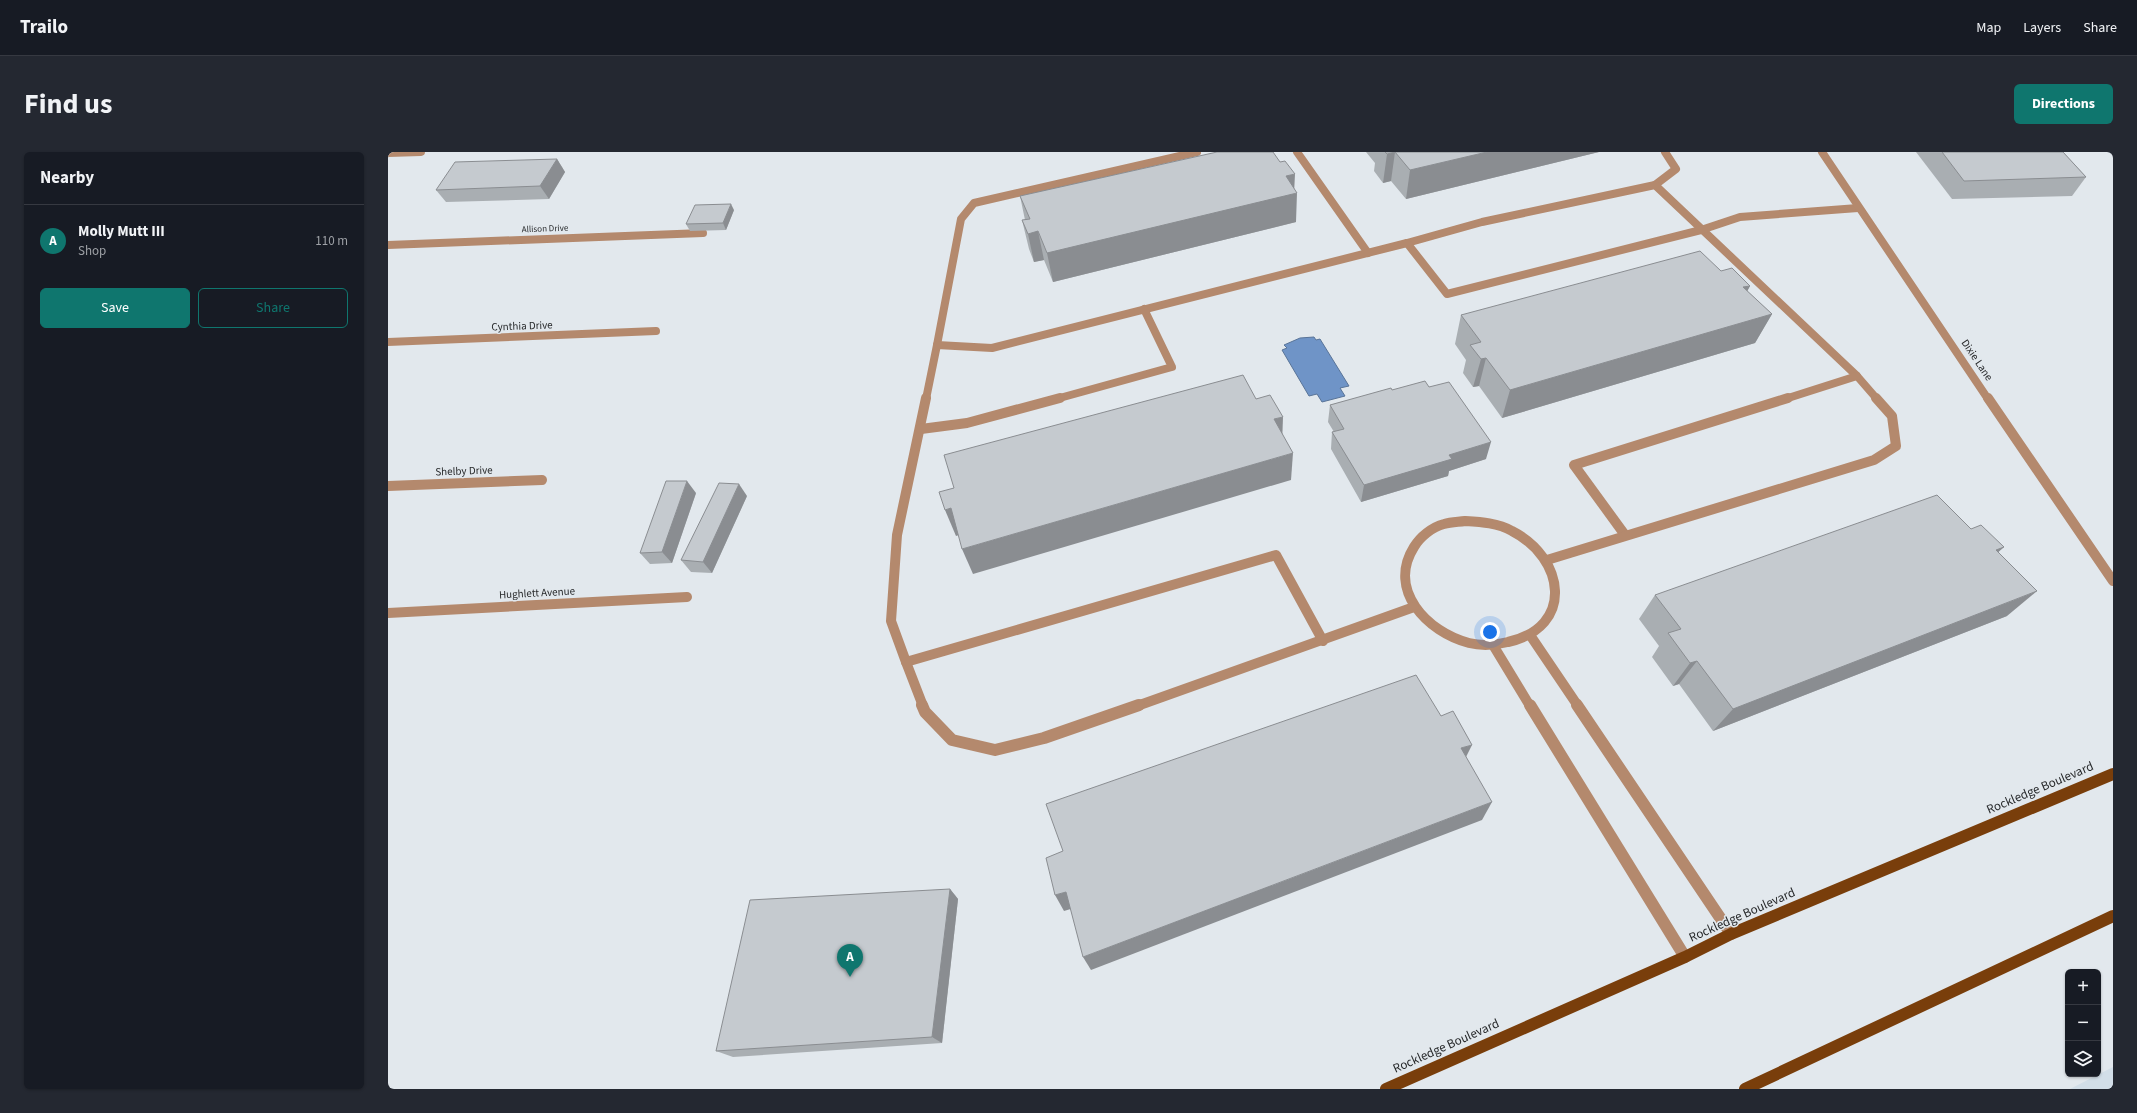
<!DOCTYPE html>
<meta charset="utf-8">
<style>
body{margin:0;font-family:"Source Sans 3",sans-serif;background:#242831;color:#f1f3f6}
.controls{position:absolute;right:12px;bottom:12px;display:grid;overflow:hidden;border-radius:6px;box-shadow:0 1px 3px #0004}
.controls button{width:36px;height:36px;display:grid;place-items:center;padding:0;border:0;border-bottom:1px solid #363941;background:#171b24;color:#f1f3f6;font:20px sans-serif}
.you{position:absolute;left:1102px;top:480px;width:14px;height:14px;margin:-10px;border:3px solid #fff;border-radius:50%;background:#1a73e8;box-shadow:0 0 0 6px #1a73e833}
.badge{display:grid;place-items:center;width:26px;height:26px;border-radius:50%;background:#0f766e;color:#fff;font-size:13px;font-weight:700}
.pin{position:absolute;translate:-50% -33px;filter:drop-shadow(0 1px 2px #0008)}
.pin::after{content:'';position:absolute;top:21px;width:14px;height:12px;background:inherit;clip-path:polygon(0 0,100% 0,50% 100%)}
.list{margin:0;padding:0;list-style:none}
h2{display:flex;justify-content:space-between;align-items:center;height:52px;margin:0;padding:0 16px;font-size:17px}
h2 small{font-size:13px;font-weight:400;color:#9ea1a6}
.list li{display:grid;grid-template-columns:26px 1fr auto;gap:12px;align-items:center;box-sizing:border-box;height:72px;padding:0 16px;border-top:1px solid #363941}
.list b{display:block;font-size:15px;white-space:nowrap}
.list p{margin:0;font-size:13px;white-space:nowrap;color:#9ea1a6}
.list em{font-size:13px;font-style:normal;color:#9ea1a6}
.actions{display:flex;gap:8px;padding:12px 16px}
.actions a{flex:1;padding:9px 0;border:1px solid #0f766e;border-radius:6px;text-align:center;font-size:14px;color:#0f766e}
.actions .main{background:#0f766e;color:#fff}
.icon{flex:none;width:22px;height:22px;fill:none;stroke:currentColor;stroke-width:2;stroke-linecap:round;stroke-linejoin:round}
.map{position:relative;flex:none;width:1725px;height:937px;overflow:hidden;border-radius:6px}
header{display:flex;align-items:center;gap:24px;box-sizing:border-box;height:56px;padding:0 20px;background:#171b24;border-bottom:1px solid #363941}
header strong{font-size:19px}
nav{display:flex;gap:22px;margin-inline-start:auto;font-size:14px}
.intro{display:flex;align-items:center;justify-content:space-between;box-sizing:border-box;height:96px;padding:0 24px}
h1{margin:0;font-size:28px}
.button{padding:10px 18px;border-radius:6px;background:#0f766e;color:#fff;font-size:14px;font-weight:700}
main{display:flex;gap:24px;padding:0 24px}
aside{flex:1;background:#171b24;border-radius:6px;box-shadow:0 1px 3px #0004}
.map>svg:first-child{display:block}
</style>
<header>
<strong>Trailo</strong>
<nav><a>Map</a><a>Layers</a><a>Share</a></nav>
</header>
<div class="intro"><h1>Find us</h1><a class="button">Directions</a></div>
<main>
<aside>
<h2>Nearby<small></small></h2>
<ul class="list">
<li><span class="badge">A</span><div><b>Molly Mutt III</b><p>Shop</p></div><em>110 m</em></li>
</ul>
<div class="actions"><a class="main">Save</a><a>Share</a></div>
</aside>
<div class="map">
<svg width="1725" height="937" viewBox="0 0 1725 937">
<rect width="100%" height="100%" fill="#e2e8ed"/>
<polygon fill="#d2dee8" points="1725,915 1725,937 1682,937"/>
<polygon fill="#6f94c7" stroke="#597498" points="926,185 928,188 932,187 961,234 952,236 957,244 934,250 929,242 921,244 894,198 899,196 896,193 912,186"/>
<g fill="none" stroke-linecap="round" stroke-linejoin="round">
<g stroke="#b4896d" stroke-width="8">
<polyline points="909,0 980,101"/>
<polyline points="1267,33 1288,17 1277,0"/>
<polyline points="1019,91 1094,70 1267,33 1469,224 1489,247"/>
<polyline points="549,193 573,67 586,51 809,0"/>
<polyline points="538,247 549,193 604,196 1019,91 1059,142 1313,78 1352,65 1470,56"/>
<polyline points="668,247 784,215 756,157"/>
<polyline points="1397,247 1469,224"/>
</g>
<g stroke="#b4896d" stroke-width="10">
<polyline points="538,246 509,383 503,469 518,510 888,403 935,489"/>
<polyline points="533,277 579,271 672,246"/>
<path d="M1077,369C1093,370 1110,371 1124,379C1177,406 1187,475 1120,490C1108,493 1093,494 1081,491C1039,480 999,438 1026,395C1032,385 1044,375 1056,372C1063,370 1070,370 1077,369Z"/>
<polyline points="1237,383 1186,313 1400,246"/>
<polyline points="1159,408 1486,308 1508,294 1504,264 1488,246"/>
<polyline points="1142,483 1190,554"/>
<polyline points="1105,493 1142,554"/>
<polyline points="518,510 535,554"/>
<polyline points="749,554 1026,455"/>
</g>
<g stroke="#b4896d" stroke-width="12">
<polyline points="534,553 537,560 564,588 607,598 656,586 751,553"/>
<polyline points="1142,553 1297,805"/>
<polyline points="1189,553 1343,782"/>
</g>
<g stroke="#b4896d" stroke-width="8">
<polyline points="1434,0 1600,247"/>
<polyline points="0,93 315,81"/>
<polyline points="0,190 268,179"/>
</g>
<g stroke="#b4896d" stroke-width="10">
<polyline points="1600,246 1725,429"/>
<polyline points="0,334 154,328"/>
<polyline points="0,461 299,445"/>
</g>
<polyline stroke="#b4896d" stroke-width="8" points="0,1 33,0"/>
<g stroke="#793e0b" stroke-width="12">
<polyline points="998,937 1297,805 1343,782 1725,622"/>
<polyline points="1357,937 1725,764"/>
</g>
</g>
<g fill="#a9aeb2">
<polygon points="978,0 1211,0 1018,47 1003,29 995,31 986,19 987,11"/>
<polygon points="1528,0 1675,0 1698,25 1684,44 1564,47"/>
<polygon points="169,7 177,20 161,47 58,50 48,38"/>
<polygon points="906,37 908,70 665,130 656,108 646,110 641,97 634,68 637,68 632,44"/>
<polygon points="346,58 338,78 302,79 298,72"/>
<polygon points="1333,119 1362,134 1359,139 1384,162 1367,191 1114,266 1091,234 1085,235 1075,221 1078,208 1067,192 1073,163"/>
<polygon points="1041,235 1098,307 1061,319 1060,324 973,350 943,297 944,280 946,280 940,270 942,253 1004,238"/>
<polygon points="308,341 284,411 262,412 252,401"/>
<polygon points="359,344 324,421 303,420 293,408"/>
<polygon points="1583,377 1616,395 1610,400 1619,464 1325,579 1291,532 1285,534 1264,505 1271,494 1251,467 1267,443"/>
<polygon points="562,737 570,747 554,891 345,905 328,899"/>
</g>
<g fill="#8a8d91">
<polygon points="1007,0 1003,29 995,31 999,2"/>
<polygon points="1099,0 1211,0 1018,47 1022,18"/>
<polygon points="169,7 177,20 161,47 152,34"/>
<polygon points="907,22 906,42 909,41 908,70 665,130 659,101 898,24"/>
<polygon points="343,52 346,58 338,78 335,71"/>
<polygon points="650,79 656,108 646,110 640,82"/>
<polygon points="1362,134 1347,162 1355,135"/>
<polygon points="1384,162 1367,191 1114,266 1122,238"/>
<polygon points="1098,206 1091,234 1085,235 1093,207"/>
<polygon points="895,265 894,293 886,267"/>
<polygon points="1103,290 1098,307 1061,319 1060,324 973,350 976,333 1061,303"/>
<polygon points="905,301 903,328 585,422 574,397"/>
<polygon points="299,329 308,341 284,411 274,400"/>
<polygon points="351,332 359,344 324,421 315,410"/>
<polygon points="563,356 574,382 568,384 557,358"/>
<polygon points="1616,395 1588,420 1608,398"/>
<polygon points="1649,439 1619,464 1325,579 1345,557"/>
<polygon points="1309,509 1291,532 1285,534 1302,511"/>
<polygon points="1084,593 1074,613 1073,596"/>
<polygon points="1104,650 1094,668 703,818 695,805"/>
<polygon points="562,737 570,747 554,891 544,885"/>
<polygon points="678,740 686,756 676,759 667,743"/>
</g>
<g fill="#c5cacf" stroke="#8a8d91">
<polygon points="829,0 885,0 892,10 897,9 907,22 898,24 909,41 659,101 650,79 640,82 634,68 642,67 632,44"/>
<polygon points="997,0 1007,0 999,2"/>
<polygon points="1007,0 1099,0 1022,18"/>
<polygon points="1554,0 1675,0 1698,25 1576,29"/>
<polygon points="169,7 152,34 48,38 67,10"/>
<polygon points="343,52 335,71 298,72 307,53"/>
<polygon points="1312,99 1333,119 1344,116 1362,134 1355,135 1384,162 1122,238 1098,206 1093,207 1082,193 1093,190 1073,163"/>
<polygon points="855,223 868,247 882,243 895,265 886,267 905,301 574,397 563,356 557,358 551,340 566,336 556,303"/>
<polygon points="1037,229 1041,235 1061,230 1103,290 1061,303 1064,307 976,333 944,280 956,277 942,253 1003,236 1004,238"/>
<polygon points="278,329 299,329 274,400 252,401"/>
<polygon points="331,331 351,332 315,410 293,408"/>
<polygon points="1549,343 1583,377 1593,373 1616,395 1608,398 1649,439 1345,557 1309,509 1302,511 1280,481 1293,477 1267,443"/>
<polygon points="1028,523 1053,564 1065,559 1084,593 1073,596 1104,650 695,805 678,740 667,743 658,706 675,699 658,652"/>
<polygon points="562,737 544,885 328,899 362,748"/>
</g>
<g text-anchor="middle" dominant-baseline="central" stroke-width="3" stroke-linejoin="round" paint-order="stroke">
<g font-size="9" fill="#27292b" stroke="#e2e8ed">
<text transform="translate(157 77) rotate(-2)">Allison Drive</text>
</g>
<g font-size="11" fill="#27292b" stroke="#e2e8ed">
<text transform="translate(134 174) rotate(-2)">Cynthia Drive</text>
<text transform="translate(1589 208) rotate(56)">Dixie Lane</text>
<text transform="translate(76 319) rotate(-2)">Shelby Drive</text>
<text transform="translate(149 441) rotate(-3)">Hughlett Avenue</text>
</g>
<g font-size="13" fill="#27292b" stroke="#e2e8ed">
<text transform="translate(1652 636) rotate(-23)">Rockledge Boulevard</text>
<text transform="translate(1354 763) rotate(-24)">Rockledge Boulevard</text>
<text transform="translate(1058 894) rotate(-24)">Rockledge Boulevard</text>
</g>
</g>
</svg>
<div class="controls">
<button>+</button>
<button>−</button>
<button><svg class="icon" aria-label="layers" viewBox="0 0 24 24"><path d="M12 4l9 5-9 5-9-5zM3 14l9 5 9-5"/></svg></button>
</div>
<div class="you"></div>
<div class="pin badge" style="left:462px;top:825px">A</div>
</div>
</main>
